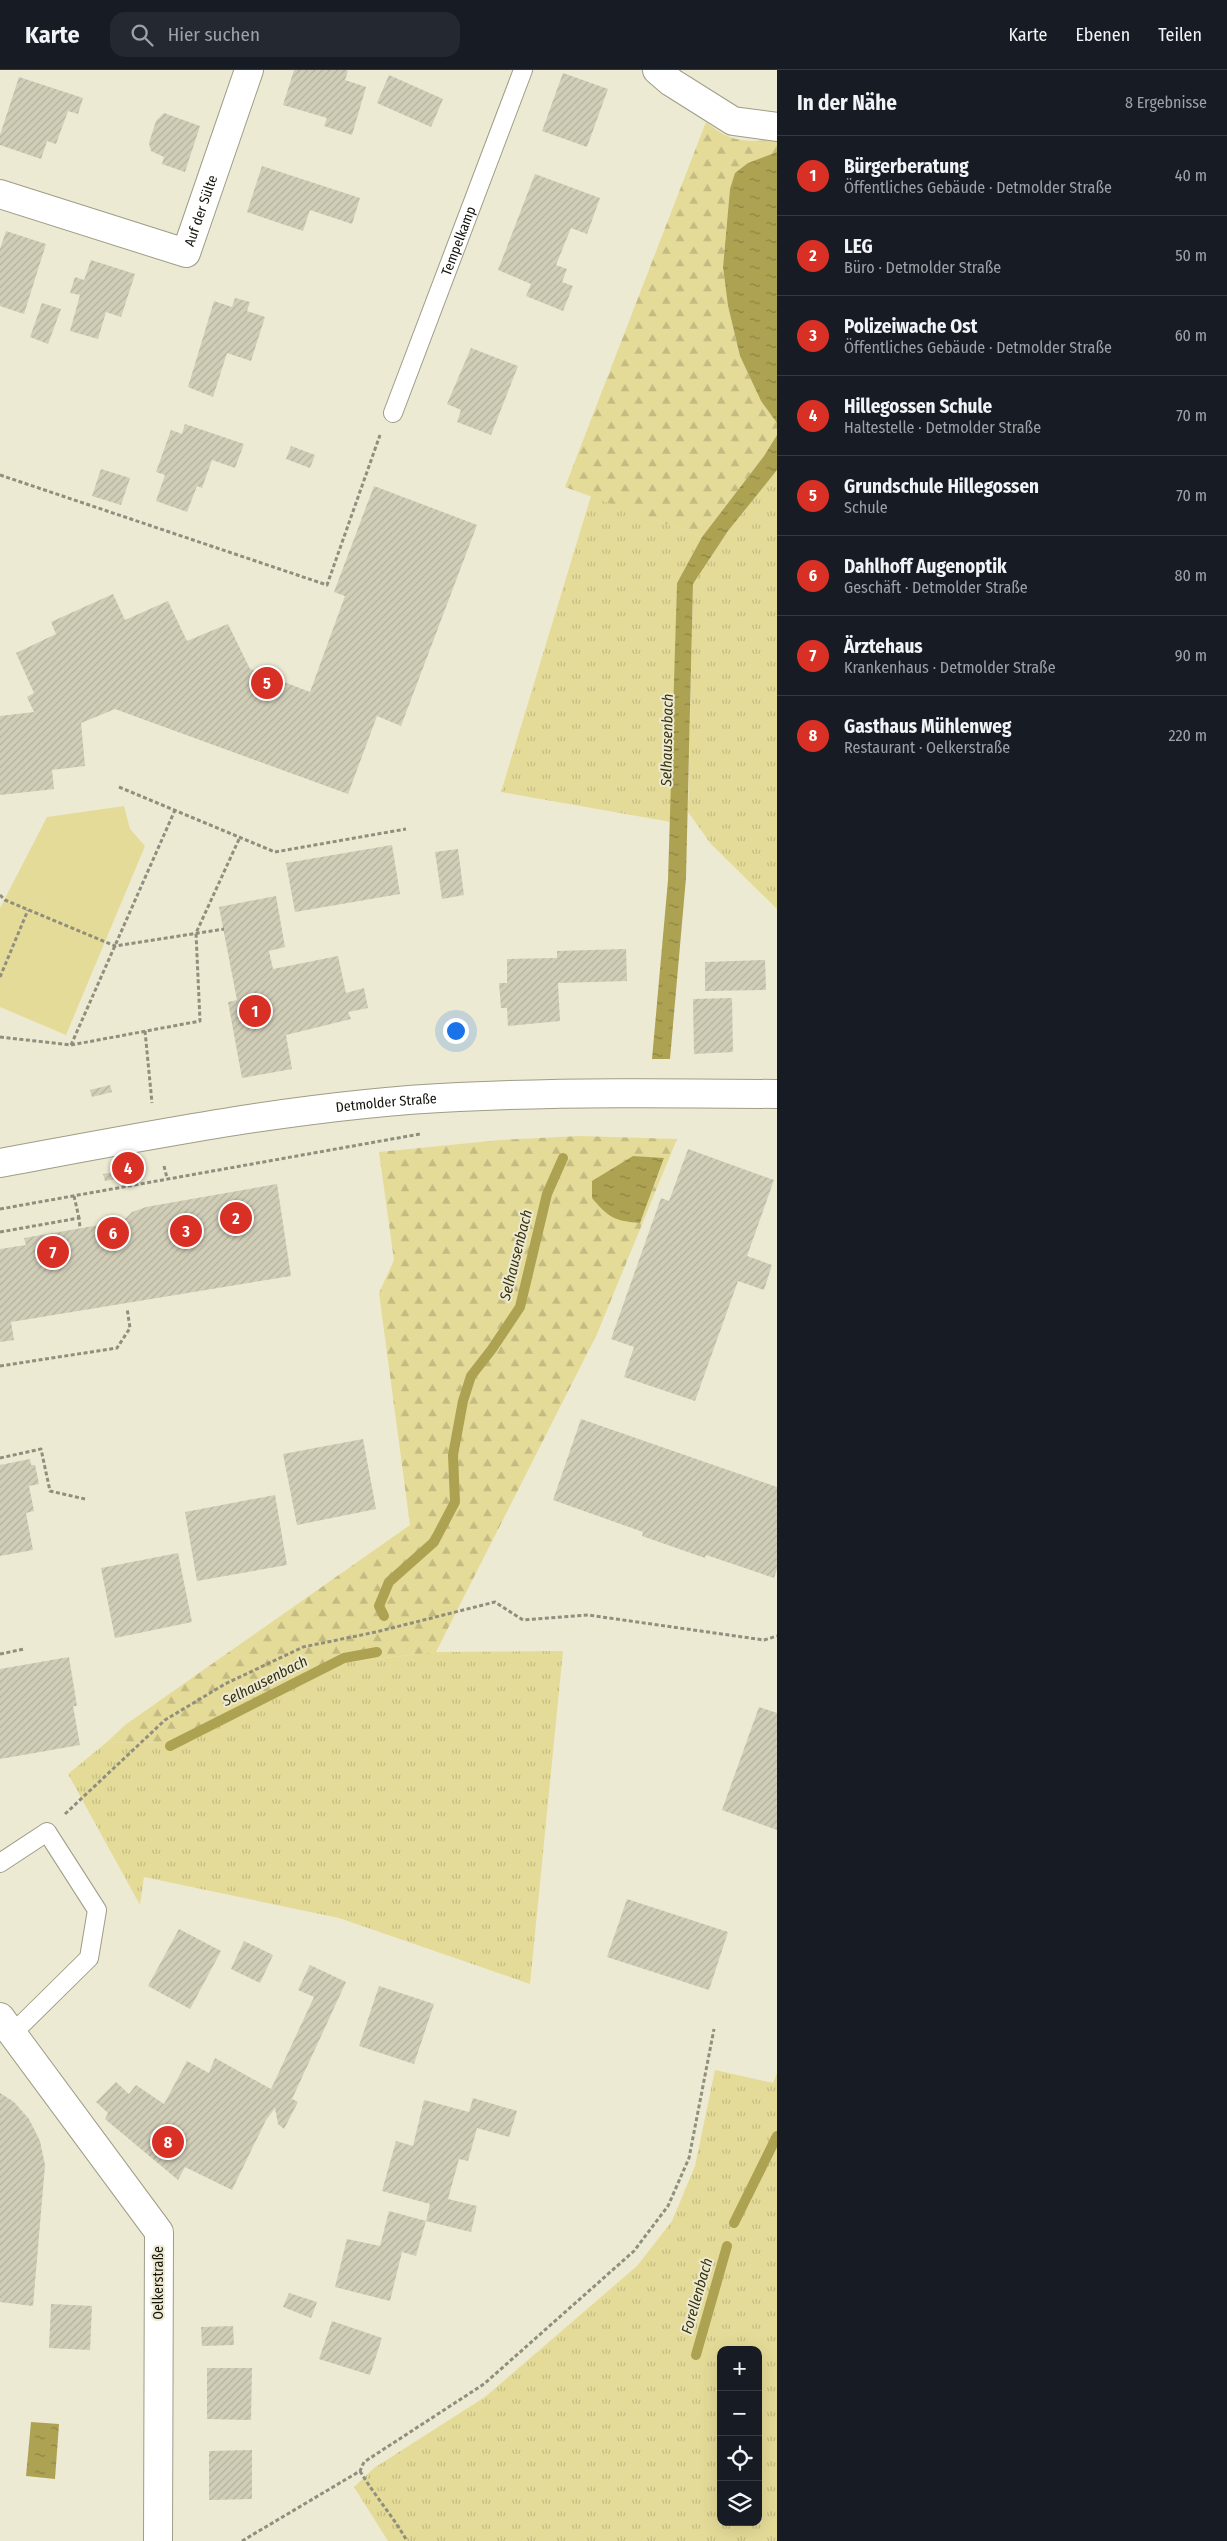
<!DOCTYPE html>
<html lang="de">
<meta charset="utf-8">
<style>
body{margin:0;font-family:"Fira Sans Condensed",sans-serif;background:#242831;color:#f1f3f6}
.controls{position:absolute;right:15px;bottom:15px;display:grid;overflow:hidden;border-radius:10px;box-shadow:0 5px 20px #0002}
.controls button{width:45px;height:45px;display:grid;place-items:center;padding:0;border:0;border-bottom:1px solid #363941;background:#171b24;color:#f1f3f6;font:25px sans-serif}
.you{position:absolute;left:455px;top:960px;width:18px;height:18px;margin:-12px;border:4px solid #fff;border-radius:50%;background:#1a73e8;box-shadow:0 0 0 8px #1a73e833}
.badge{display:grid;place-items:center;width:32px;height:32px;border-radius:50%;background:#d93025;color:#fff;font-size:16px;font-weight:700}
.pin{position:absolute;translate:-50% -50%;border:2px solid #fff;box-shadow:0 1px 5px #0006}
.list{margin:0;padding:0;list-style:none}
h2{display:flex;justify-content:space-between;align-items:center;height:65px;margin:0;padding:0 20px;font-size:21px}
h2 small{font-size:16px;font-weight:400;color:#9ea1a6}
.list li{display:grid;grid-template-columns:32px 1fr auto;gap:15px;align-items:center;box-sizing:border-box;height:80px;padding:0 20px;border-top:1px solid #363941}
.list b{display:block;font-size:19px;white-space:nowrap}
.list p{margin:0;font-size:16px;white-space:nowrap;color:#9ea1a6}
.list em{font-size:16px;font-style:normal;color:#9ea1a6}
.icon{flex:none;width:28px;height:28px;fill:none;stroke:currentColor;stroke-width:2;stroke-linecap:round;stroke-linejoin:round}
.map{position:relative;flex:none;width:777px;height:2471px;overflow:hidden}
header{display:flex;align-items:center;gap:30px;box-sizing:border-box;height:70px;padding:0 25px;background:#171b24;border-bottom:1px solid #363941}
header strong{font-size:24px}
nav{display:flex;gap:28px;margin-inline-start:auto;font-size:18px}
.search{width:350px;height:45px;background:#242831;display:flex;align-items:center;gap:12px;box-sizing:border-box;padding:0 18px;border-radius:15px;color:#9ea1a6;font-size:19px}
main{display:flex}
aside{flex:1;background:#171b24}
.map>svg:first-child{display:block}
</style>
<header>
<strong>Karte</strong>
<div class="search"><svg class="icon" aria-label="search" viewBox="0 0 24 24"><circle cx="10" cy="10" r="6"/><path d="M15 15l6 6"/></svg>Hier suchen</div>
<nav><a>Karte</a><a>Ebenen</a><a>Teilen</a></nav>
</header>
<main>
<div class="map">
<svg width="777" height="2471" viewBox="0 0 777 2471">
<defs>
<pattern id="grass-tufts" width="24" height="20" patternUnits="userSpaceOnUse" patternTransform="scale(1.25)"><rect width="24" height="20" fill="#e5db98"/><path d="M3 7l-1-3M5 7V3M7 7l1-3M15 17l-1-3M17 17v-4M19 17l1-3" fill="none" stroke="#c4bb82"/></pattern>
<pattern id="forest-firs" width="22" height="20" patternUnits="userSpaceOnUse" patternTransform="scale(1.25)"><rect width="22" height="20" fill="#e5db98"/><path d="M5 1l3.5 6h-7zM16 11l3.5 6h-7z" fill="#c4bb82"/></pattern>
<pattern id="water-ripples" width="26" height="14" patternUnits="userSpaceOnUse" patternTransform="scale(1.25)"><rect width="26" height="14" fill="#ada252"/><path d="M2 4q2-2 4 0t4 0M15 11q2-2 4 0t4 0" fill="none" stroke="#8c8342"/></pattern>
<pattern id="building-hatch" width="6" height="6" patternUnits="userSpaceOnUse" patternTransform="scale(1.25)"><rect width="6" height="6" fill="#d1ceb8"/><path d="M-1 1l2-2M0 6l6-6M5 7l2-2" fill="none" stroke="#b3b09d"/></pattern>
</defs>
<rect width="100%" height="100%" fill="#edead3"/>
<g fill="url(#grass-tufts)" fill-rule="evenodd">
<polygon points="776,401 777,401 777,839 711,774 688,742 693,514 728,461"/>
<polygon points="591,426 702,467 677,513 671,752 501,722"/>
<polygon points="563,1581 530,1914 339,1848 144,1807 140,1835 68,1704 107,1672 164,1673 349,1592 436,1582"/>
<path d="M715,2000L773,2013L777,2003V2471H388L354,2417L374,2398L485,2327L637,2196L672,2151L695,2096ZM721,2280H758V2452H721Z"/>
</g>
<g fill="url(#forest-firs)" fill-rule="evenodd">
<path d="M706,52C733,74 744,71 777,70V82L730,119L723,197L728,236L740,286L761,331L777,353V365L764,386L702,467L565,417Z"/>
<path d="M580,1066L677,1069L597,1264L436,1582L349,1592L164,1673L107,1672L125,1655L410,1455L379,1223L394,1190L379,1082L500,1070ZM633,1086L664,1089L640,1153Z"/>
</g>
<polygon fill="#e5db98" points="124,736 130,759 145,776 66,965 0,937 0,838 47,747"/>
<g fill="url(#water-ripples)">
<polygon points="777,82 777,353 761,331 740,286 728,236 723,197 730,119 735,103 748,93"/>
<polygon points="777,365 777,400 728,461 693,514 686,808 670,989 652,989 668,810 677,513 702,467 764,386"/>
<path d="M633,1086L664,1088L640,1153C614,1151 608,1147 592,1128V1111Z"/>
<polygon points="31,2352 59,2354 55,2409 26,2406"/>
</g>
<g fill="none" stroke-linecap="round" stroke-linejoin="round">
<g stroke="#ada252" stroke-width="10">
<polyline points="384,1546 379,1536 389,1512 434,1472 455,1432 453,1385 463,1331 471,1306 492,1279 520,1237 547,1124 563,1088"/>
<polyline points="170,1676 344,1588 377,1582"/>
<polyline points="734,2153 777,2066"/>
<polyline points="696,2285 727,2176"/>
</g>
</g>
<g fill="url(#building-hatch)">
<polygon points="294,0 346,0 348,1 345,10 366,17 352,65 324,56 327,48 283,35"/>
<polygon points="563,3 608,19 587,77 542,61"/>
<polygon points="389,5 443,29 431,57 377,33"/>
<polygon points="19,7 83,28 78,44 68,41 56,74 47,71 41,89 0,75 0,65"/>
<polygon points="164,43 200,56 185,102 162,94 164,87 151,81 149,73 156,51"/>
<polygon points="262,96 360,128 352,154 310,140 303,161 247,142"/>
<polygon points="535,104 600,128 587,164 571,158 556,195 567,199 562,212 573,216 563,241 526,226 531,214 498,200"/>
<polygon points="6,161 46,174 24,244 0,236 0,179"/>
<polygon points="91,190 135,204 121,247 106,242 98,269 70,261 80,225 70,223 75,207 84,210"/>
<polygon points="235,228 250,232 247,241 265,247 251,291 227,283 213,327 188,317 214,231 232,237"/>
<polygon points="42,233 61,239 48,274 30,267"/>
<polygon points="471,278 518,296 491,365 457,352 461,340 447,334"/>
<polygon points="185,354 244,374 235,398 212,390 202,418 197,416 187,442 156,431 165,405 156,402 171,360 182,364"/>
<polygon points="291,376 315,385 310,398 286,389"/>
<polygon points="101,399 130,408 121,435 92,426"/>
<polygon points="374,416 477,455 401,656 377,646 348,724 115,639 81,653 85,696 52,700 54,719 0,725 0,646 34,642 27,627 34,623 16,583 56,564 51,552 113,524 125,550 168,531 187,571 228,554 250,599 310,622 345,526 334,522"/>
<polygon points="392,775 400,824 295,842 286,793"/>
<polygon points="458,779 464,825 442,829 435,782"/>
<polygon points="276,826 285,877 269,881 273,899 338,886 346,923 364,918 368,938 348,942 351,949 286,965 292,999 242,1008 228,932 237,930 219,837"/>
<polygon points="626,879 627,911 558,913 560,951 508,956 507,938 501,938 499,913 507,913 507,889 557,888 557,881"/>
<polygon points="765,890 766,920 705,921 705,892"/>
<polygon points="732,928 733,982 694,984 693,929"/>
<polygon points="110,1015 112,1022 92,1027 90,1020"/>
<polygon points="688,1079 774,1110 747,1186 772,1195 764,1220 738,1211 695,1331 624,1307 634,1277 611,1269 661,1128 669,1131"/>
<polygon points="124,1100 125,1107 105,1111 103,1104"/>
<polygon points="277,1114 291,1206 11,1252 14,1270 0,1272 0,1179 26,1175 24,1168 123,1151 132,1142 146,1137"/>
<polygon points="581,1349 777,1417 777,1499 774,1508 706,1485 705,1488 642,1466 643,1462 553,1430"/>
<polygon points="363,1369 376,1439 297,1455 283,1384"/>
<polygon points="30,1389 31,1395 35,1395 39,1414 29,1416 34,1441 26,1443 33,1480 0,1486 0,1395"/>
<polygon points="275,1425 287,1495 197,1511 185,1442"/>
<polygon points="178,1483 192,1552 115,1568 101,1498"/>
<polygon points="69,1587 77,1636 73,1636 80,1675 0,1689 0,1599"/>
<polygon points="759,1637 777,1643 777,1760 722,1740"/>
<polygon points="627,1829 728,1862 709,1920 607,1887"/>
<polygon points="179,1859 221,1881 190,1939 148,1916"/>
<polygon points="244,1871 273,1885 260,1913 231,1899"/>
<polygon points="310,1895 346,1912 292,2029 298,2032 284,2059 278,2054 275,2038 266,2050 232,2120 185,2097 178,2110 105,2049 108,2043 96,2032 116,2012 129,2024 136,2015 164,2034 187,1991 209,2003 215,1988 271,2019 314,1927 298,1920"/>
<polygon points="379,1916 434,1934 414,1994 359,1976"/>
<polygon points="0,2023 14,2032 29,2049 40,2071 45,2095 33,2236 0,2232"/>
<polygon points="473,2028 517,2041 509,2067 477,2058 468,2091 459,2089 448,2129 477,2136 471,2162 426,2151 430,2134 382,2121 396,2071 413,2076 424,2030 469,2042"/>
<polygon points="389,2141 426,2151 416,2186 402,2182 390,2231 335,2217 347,2169 380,2176"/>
<polygon points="289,2223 317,2232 311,2248 283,2237"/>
<polygon points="51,2234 92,2236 90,2280 49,2278"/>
<polygon points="332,2251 382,2268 370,2305 319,2289"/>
<polygon points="233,2256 234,2275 202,2276 201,2257"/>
<polygon points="207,2298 252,2298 251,2350 207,2349"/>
<polygon points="252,2380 252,2429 209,2430 209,2381"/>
</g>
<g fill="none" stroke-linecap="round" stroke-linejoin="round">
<g stroke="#9f9c87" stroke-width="20">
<g id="service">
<path id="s1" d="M393,343L523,0"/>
<polyline points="0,1793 47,1762 97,1840 89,1888 12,1964"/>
</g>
</g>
<g stroke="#9f9c87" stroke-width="30">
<g id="minor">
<polyline points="657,0 671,12 733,51 777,57"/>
<path id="s2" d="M0,124L186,183L249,0"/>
<polyline points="0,1947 159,2162 158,2471"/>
</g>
</g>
<g stroke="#9f9c87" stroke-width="30">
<g id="tertiary">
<path id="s3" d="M0,1093C152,1065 304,1034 459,1027C564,1022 671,1023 777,1024"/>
</g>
</g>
<g stroke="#908e7d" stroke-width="3" stroke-dasharray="4 2.5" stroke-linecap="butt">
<polyline points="0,405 327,515 380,365"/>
<polyline points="119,717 275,782 406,759"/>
<polyline points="0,825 5,830 115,876 224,859"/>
<polyline points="0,907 28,840"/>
<polyline points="145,961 152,1033"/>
<polyline points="0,967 71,975 200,951 196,863 240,767"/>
<polyline points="71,975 175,740"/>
<polyline points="164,1096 167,1108"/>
<polyline points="74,1126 79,1148"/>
<polyline points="0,1139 420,1064"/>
<polyline points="0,1162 79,1148 80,1158"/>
<polyline points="0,1296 117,1278 130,1258 127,1238"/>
<polyline points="0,1388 41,1379 50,1421 85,1429"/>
<polyline points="0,1584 24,1579"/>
<polyline points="65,1744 165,1650 225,1614 303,1577 376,1562 495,1532 523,1550 588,1545 764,1570 777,1566"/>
<path d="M360,2401C374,2425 393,2446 407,2471"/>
<polyline points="242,2471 360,2401 364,2392 484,2314 634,2181 668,2136 689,2088 714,1959"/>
</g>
<use href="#service" stroke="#fff" stroke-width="18"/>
<use href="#minor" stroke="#fff" stroke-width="28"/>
<use href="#tertiary" stroke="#fff" stroke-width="28"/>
</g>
<g text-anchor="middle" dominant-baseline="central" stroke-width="4" stroke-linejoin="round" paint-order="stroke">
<g font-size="14" fill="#13120a" stroke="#edead3">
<text stroke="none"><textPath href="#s2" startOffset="240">Auf der Sülte</textPath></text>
<text stroke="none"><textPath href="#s1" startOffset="184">Tempelkamp</textPath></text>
<text stroke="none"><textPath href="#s3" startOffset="391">Detmolder Straße</textPath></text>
<text transform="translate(158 2213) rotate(-90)">Oelkerstraße</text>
</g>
<g font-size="15" font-style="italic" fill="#37320f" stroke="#edead3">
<text transform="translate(667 670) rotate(-89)">Selhausenbach</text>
<text transform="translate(516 1185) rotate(-76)">Selhausenbach</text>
<text transform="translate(265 1611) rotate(-27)">Selhausenbach</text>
<text transform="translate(697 2226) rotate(-74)">Forellenbach</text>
</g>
</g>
</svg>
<div class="controls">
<button>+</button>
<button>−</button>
<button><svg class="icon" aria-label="locate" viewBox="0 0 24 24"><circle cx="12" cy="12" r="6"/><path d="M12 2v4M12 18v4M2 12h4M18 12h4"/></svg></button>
<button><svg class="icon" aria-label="layers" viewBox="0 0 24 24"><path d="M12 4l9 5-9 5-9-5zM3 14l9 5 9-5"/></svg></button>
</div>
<div class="you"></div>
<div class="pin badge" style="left:255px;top:941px">1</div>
<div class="pin badge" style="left:236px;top:1148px">2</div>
<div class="pin badge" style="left:186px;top:1161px">3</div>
<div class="pin badge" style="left:128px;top:1098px">4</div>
<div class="pin badge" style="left:267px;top:613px">5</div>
<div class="pin badge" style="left:113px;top:1163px">6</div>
<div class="pin badge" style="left:53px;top:1182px">7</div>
<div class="pin badge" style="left:168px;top:2072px">8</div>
</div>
<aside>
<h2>In der Nähe<small>8 Ergebnisse</small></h2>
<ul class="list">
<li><span class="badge">1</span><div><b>Bürgerberatung</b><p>Öffentliches Gebäude · Detmolder Straße</p></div><em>40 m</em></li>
<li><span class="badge">2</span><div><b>LEG</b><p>Büro · Detmolder Straße</p></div><em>50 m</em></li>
<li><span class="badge">3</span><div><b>Polizeiwache Ost</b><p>Öffentliches Gebäude · Detmolder Straße</p></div><em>60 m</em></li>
<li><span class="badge">4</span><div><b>Hillegossen Schule</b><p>Haltestelle · Detmolder Straße</p></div><em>70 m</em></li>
<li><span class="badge">5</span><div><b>Grundschule Hillegossen</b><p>Schule</p></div><em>70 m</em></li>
<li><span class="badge">6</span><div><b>Dahlhoff Augenoptik</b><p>Geschäft · Detmolder Straße</p></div><em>80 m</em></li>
<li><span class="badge">7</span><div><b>Ärztehaus</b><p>Krankenhaus · Detmolder Straße</p></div><em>90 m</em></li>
<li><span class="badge">8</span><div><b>Gasthaus Mühlenweg</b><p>Restaurant · Oelkerstraße</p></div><em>220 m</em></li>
</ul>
</aside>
</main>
